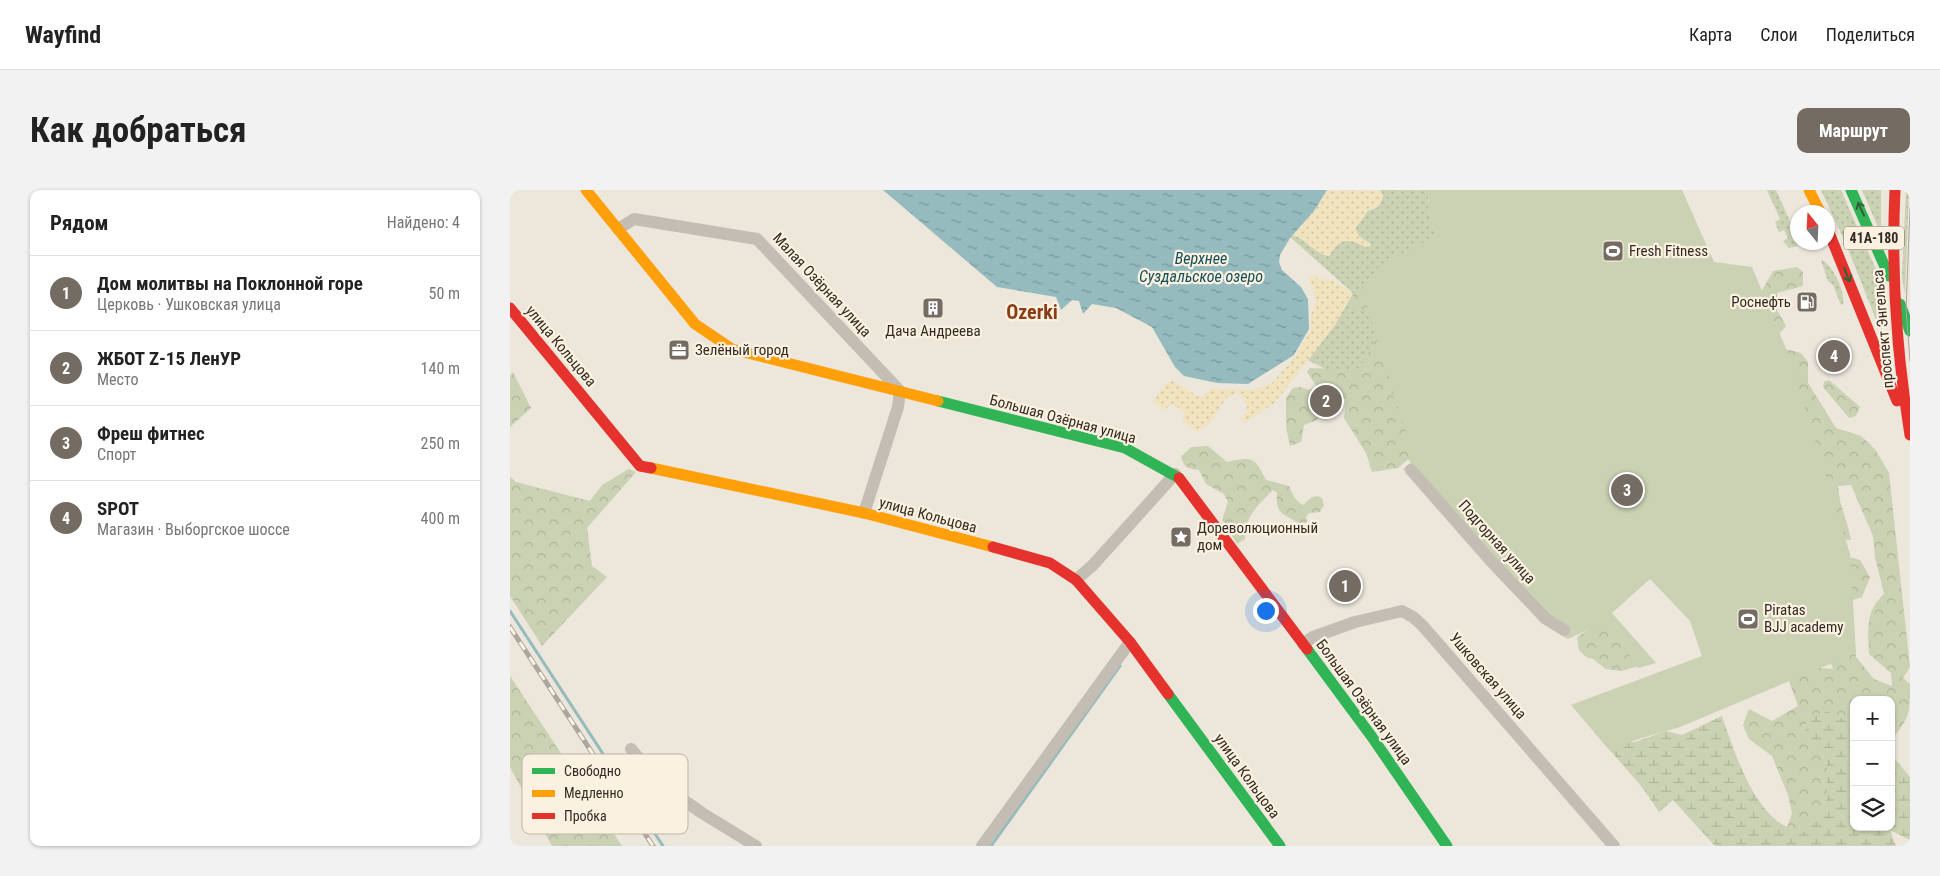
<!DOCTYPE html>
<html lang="ru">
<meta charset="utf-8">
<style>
body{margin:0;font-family:"Roboto Condensed",sans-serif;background:#f2f2f2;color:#222}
.controls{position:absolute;right:15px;bottom:15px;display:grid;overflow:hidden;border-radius:10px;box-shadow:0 1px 4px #0004}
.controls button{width:45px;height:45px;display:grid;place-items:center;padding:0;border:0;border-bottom:1px solid #e0e0e0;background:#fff;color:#222;font:25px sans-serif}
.compass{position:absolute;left:1280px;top:15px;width:45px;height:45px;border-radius:50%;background:#fff;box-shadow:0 1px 4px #0004;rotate:342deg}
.you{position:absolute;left:755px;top:420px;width:18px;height:18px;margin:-12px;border:4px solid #fff;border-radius:50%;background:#1a73e8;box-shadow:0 0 0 8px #1a73e833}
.badge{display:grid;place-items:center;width:32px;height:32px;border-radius:50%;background:#746c63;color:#fff;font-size:16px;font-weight:700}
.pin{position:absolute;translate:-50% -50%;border:2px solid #fff;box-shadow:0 1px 5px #0006}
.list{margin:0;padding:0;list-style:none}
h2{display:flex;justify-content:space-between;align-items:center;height:65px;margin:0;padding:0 20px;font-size:21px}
h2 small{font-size:16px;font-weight:400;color:#767676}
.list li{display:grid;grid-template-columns:32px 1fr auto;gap:15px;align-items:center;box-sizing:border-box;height:75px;padding:0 20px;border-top:1px solid #e0e0e0}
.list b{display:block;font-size:19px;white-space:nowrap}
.list p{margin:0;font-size:16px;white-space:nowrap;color:#767676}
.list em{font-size:16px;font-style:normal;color:#767676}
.icon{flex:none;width:28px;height:28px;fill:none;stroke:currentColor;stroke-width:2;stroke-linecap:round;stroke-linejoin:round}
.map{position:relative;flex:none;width:1400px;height:656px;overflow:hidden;border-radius:10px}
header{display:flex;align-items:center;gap:30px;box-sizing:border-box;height:70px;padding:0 25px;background:#fff;border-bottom:1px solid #e0e0e0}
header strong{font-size:24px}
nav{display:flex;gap:28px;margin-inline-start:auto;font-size:18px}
.intro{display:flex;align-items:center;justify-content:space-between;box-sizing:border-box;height:120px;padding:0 30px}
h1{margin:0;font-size:35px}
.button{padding:12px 22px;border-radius:10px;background:#746c63;color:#fff;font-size:18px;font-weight:700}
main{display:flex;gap:30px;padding:0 30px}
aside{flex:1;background:#fff;border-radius:10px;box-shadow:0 1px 4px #0004}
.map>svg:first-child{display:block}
</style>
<header>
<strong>Wayfind</strong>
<nav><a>Карта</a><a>Слои</a><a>Поделиться</a></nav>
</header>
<div class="intro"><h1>Как добраться</h1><a class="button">Маршрут</a></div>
<main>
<aside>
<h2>Рядом<small>Найдено: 4</small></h2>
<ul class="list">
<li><span class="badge">1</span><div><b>Дом молитвы на Поклонной горе</b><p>Церковь · Ушковская улица</p></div><em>50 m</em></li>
<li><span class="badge">2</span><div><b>ЖБОТ Z-15 ЛенУР</b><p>Место</p></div><em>140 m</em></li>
<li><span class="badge">3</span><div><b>Фреш фитнес</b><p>Спорт</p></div><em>250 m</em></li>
<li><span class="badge">4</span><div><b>SPOT</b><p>Магазин · Выборгское шоссе</p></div><em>400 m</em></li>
</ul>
</aside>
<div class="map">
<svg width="1400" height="656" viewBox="0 0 1400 656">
<defs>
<pattern id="green-dots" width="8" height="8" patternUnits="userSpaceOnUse" patternTransform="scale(1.25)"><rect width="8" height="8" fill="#cad2b3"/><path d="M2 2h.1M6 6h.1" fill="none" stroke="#aeb49a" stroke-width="1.8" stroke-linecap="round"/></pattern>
<pattern id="forest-crowns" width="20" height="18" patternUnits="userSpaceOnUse" patternTransform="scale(1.25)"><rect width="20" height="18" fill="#cad2b3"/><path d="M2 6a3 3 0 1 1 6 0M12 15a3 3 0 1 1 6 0" fill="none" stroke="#aeb49a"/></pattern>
<pattern id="wetland-marsh" width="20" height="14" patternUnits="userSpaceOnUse" patternTransform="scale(1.25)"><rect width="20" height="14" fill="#cad2b3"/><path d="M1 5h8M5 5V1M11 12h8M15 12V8" fill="none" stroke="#aeb49a"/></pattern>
<pattern id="sand-dots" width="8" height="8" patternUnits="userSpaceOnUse" patternTransform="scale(1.25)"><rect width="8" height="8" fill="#f0e3be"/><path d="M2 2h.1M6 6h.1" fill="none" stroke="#cec3a3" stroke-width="1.8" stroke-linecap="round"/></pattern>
<pattern id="water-ripples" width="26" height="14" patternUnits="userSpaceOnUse" patternTransform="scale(1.25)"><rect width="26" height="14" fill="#95bbbe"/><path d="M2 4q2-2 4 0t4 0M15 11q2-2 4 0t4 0" fill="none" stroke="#7a989a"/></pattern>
</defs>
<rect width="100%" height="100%" fill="#ece6db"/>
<g fill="url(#green-dots)">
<path d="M870,0H919L918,18L931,62L921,295L888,258L855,200L798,170L825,135L843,103L780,47L782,45C797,49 804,63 819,66C831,45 840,50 861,54L849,46L845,39L858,21L868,17L873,5Z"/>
<polygon points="1257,0 1266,0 1287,47 1288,52 1290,53 1292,55 1279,58 1273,51 1278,48 1274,40 1269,42 1265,32 1270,29"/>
<polygon points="1311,0 1331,0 1367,82 1369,90 1372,140 1371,142 1336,54"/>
<polygon points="1352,0 1371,0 1371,44"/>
<polygon points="1396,0 1399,0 1395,104 1392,88"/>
<path d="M1311,70C1322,73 1336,103 1333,114L1331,115L1323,95L1318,91Z"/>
</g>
<g fill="url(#forest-crowns)">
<path d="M1287,77L1293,82V96L1267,103V120L1276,136L1264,149L1272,158L1291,163L1298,172V193L1326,238L1351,246L1365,259L1379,283L1400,477L1393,488L1400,494C1400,523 1400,528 1381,550V510H1344V637L1289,656L1277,637L1282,624L1278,605L1262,566L1239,549L1233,535L1239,519L1262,531L1288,516L1276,483L1288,476L1323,479L1303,421L1329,364L1350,370L1360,387L1352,407L1333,413L1343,429L1346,467L1364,489L1382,496L1381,483L1359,464C1358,440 1355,421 1374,404L1365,367L1363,346L1341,295L1328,296C1329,316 1338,331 1341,350L1328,349L1249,106L1263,81Z"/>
<polygon points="867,85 890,159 876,184 893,237 905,243 904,264 888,278 862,282 856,263 834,228 836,209 823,203 815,207 817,221 805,231 794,235 791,252 780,256 776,237 776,208 783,198 790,197 799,200 807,197 797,182 800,178 841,180 849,178 864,154 866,127 860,119 845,122 839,117 843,105"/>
<polygon points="3,182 21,218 0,237 0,186"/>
<polygon points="1319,190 1350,217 1346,226 1339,228 1313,197 1314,192"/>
<path d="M698,256L717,272C742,266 745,267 756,290L779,296C782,303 785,311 793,315L802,307L808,306L812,308L814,315L810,322L799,323L796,327L797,332L791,335C775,323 765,327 767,303L763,300C747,316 735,326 735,349L727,354L712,330L718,312L714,304L696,294L689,280C679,279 674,278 671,267L681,257Z"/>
<polygon points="119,279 126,282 77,338 82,376 97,387 32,456 0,406 0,287 6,292 80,311 92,295"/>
<polygon points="1095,428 1133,475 1111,481 1096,479 1083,469 1076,467 1069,460 1067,447"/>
<polygon points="0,486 112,656 42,656 0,577"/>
</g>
<path fill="url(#wetland-marsh)" d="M1318,522L1344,535V637H1381V564L1400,587V650L1380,640L1386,656H1205L1163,610L1149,622L1132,597L1084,542L1099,549L1125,552L1156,541L1172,545L1212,526C1224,561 1242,618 1275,636C1281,639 1288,640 1294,642L1311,629L1317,609V573L1300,551L1295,537L1299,525Z"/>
<g fill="url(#sand-dots)">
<path d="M817,0H870L873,5C871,20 865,14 857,22C853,26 849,33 845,39L849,46L861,55L858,58C839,49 831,45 819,66C803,63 797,49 782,45L804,21Z"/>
<path d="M803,85L809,89L822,90C829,96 836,97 843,103L825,135L775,200L763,214L736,232L730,229L738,221L733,206L727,203L716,208L700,233L688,242L673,232L675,222L662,214L654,220L643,212L652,198L662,190L691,208L701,199L743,200L762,193L785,167L801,140V125L806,112L802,95L798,89Z"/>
</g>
<polygon fill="#cad2b3" points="919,0 1172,0 1204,72 1242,77 1279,166 1340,364 1346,463 1170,537 1125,550 1101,562 1061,515 1192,466 1180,431 1140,389 1102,423 1146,473 1128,478 1096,431 1058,449 1035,435 893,279 904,270 852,99 870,75 926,46 918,18"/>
<polygon fill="url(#water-ripples)" points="373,0 817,0 804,21 780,48 770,65 769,72 772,80 791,97 798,109 799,139 784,165 738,194 707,193 674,186 665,177 642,137 606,118 582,114 573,124 569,111 562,110 551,120 546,107 487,97"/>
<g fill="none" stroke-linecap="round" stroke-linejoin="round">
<g stroke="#95bbbe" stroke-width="3">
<polyline points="0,421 153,656"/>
<polyline points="481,656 610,476"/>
</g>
<g stroke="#c4bdb4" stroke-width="12">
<polyline points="108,39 124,29 247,49 390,201 388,217 354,323"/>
<polyline points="901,280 980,370 1036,429 1054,440"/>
<polyline points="566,390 583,375 665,284"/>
<polyline points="793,454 803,447 845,432 892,421 903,427 912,435 1104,656"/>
<polyline points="121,559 152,595 192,623 246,656"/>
<polyline points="472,656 620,452"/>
</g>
<g stroke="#30b455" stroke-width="11">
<polyline points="1341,0 1379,86"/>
<polyline points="1390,114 1400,141"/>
<polyline points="428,211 615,258 669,288"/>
<polyline points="797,459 862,547 937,656"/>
<polyline points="658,504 770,656"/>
</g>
<g stroke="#ff9f0a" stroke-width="11">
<polyline points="76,0 185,134 222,159 428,211"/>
<polyline points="1299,0 1310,22"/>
<polyline points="141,278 354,323 483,357"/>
</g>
<g stroke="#e5322d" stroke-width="11">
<path d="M1385,0C1381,85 1386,161 1400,245"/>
<polyline points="1318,40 1387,211"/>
<polyline points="0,118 130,276 141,278"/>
<polyline points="669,288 797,459"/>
<polyline points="483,357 540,373 566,390 620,452 658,504"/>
</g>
<polyline stroke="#aca69f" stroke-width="1" points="1400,19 1396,119 1400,171"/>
<g stroke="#aca69f" stroke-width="5">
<polyline id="rail" points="0,437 143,656"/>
</g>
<use href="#rail" stroke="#faf1e0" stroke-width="3" stroke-dasharray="9" stroke-linecap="butt"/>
</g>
<defs><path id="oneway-shaft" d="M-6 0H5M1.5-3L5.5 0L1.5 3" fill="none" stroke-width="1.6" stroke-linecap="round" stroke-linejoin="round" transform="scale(1.25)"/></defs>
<g stroke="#326137">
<use href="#oneway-shaft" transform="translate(1351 19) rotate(-115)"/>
<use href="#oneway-shaft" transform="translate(1337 85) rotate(68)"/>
</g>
<defs>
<g id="stadium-square" transform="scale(1.125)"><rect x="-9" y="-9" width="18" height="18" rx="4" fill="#746c63" stroke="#faf1e0"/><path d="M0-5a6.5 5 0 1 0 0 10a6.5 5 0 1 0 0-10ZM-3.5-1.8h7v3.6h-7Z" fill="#fff"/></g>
<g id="fuel-square" transform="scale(1.125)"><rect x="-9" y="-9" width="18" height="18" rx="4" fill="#746c63" stroke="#faf1e0"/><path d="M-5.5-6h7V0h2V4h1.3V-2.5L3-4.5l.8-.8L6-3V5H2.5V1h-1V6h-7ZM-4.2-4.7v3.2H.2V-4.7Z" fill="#fff"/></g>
<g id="building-square" transform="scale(1.125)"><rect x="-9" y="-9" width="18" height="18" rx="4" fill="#746c63" stroke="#faf1e0"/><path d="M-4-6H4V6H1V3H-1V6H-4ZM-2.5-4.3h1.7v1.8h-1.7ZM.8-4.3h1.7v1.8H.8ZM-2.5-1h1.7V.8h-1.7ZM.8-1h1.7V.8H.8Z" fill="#fff"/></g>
<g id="office-square" transform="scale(1.125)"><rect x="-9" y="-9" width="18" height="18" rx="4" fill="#746c63" stroke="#faf1e0"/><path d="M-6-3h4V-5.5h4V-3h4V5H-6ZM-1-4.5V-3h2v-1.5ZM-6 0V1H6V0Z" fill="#fff"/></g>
<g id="sight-square" transform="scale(1.125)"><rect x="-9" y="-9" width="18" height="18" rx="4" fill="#746c63" stroke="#faf1e0"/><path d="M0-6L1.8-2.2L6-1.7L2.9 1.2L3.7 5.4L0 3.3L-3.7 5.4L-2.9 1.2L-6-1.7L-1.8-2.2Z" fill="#fff"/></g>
</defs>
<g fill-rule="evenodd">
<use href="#stadium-square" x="1103" y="61"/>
<use href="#fuel-square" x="1297" y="112"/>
<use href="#building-square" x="423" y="118"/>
<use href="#office-square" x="169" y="160"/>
<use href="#sight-square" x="671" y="347"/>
<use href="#stadium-square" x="1238" y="429"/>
</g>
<g text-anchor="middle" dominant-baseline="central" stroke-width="4.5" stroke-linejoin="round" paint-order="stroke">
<rect fill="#faf1e0" stroke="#6f665c" stroke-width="1" x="1334" y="36.5" width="60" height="23" rx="4"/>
<g font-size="14" font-weight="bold" fill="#342a23">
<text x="1364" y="48">41А-180</text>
</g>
<g font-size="15" fill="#342a23" stroke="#faf1e0" text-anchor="start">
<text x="1119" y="61">Fresh Fitness</text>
<text x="1281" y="112" text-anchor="end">Роснефть</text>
<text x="423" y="141" text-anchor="middle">Дача Андреева</text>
<text x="185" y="160">Зелёный город</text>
<text x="687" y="338">Дореволюционный<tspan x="687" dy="17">дом</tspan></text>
<text x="1254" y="420">Piratas<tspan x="1254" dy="17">BJJ academy</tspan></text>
</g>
<g font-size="15" fill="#342a23" stroke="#faf1e0">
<text transform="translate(312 95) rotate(47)">Малая Озёрная улица</text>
<text transform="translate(1373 139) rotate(-95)">проспект Энгельса</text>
<text transform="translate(51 156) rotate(50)">улица Кольцова</text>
<text transform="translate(553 229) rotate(15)">Большая Озёрная улица</text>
<text transform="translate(418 325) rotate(15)">улица Кольцова</text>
<text transform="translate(987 352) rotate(48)">Подгорная улица</text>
<text transform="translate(978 486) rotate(49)">Ушковская улица</text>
<text transform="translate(854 512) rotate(54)">Большая Озёрная улица</text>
<text transform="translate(737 586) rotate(54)">улица Кольцова</text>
</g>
<g font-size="16" font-style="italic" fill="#164e58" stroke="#faf1e0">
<text x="691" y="68">Верхнее<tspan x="691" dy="18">Суздальское озеро</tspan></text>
</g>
<g font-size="20" font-weight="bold" fill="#8a3c15" stroke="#faf1e0">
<text x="522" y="122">Ozerki</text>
</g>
</g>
<rect x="12" y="564" width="166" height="80" rx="8" fill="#faf1e0" stroke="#bfb5a7" stroke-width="1"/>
<rect x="22" y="578" width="23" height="6" fill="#30b455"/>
<rect x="22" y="600" width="23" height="7" fill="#ff9f0a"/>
<rect x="22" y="623" width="23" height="6" fill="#e5322d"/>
<g font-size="14" fill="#342a23">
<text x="54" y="586">Свободно</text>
<text x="54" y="608">Медленно</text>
<text x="54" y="631">Пробка</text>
</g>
</svg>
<div class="controls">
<button>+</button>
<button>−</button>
<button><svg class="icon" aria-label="layers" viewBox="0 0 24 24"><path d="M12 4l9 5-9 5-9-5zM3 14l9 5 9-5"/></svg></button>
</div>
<svg class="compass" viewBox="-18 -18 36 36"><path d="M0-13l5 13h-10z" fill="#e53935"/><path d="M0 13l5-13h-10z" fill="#767676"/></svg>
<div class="you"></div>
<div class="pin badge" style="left:835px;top:396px">1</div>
<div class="pin badge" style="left:816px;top:211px">2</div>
<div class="pin badge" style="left:1117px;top:300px">3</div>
<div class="pin badge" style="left:1324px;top:166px">4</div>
</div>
</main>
